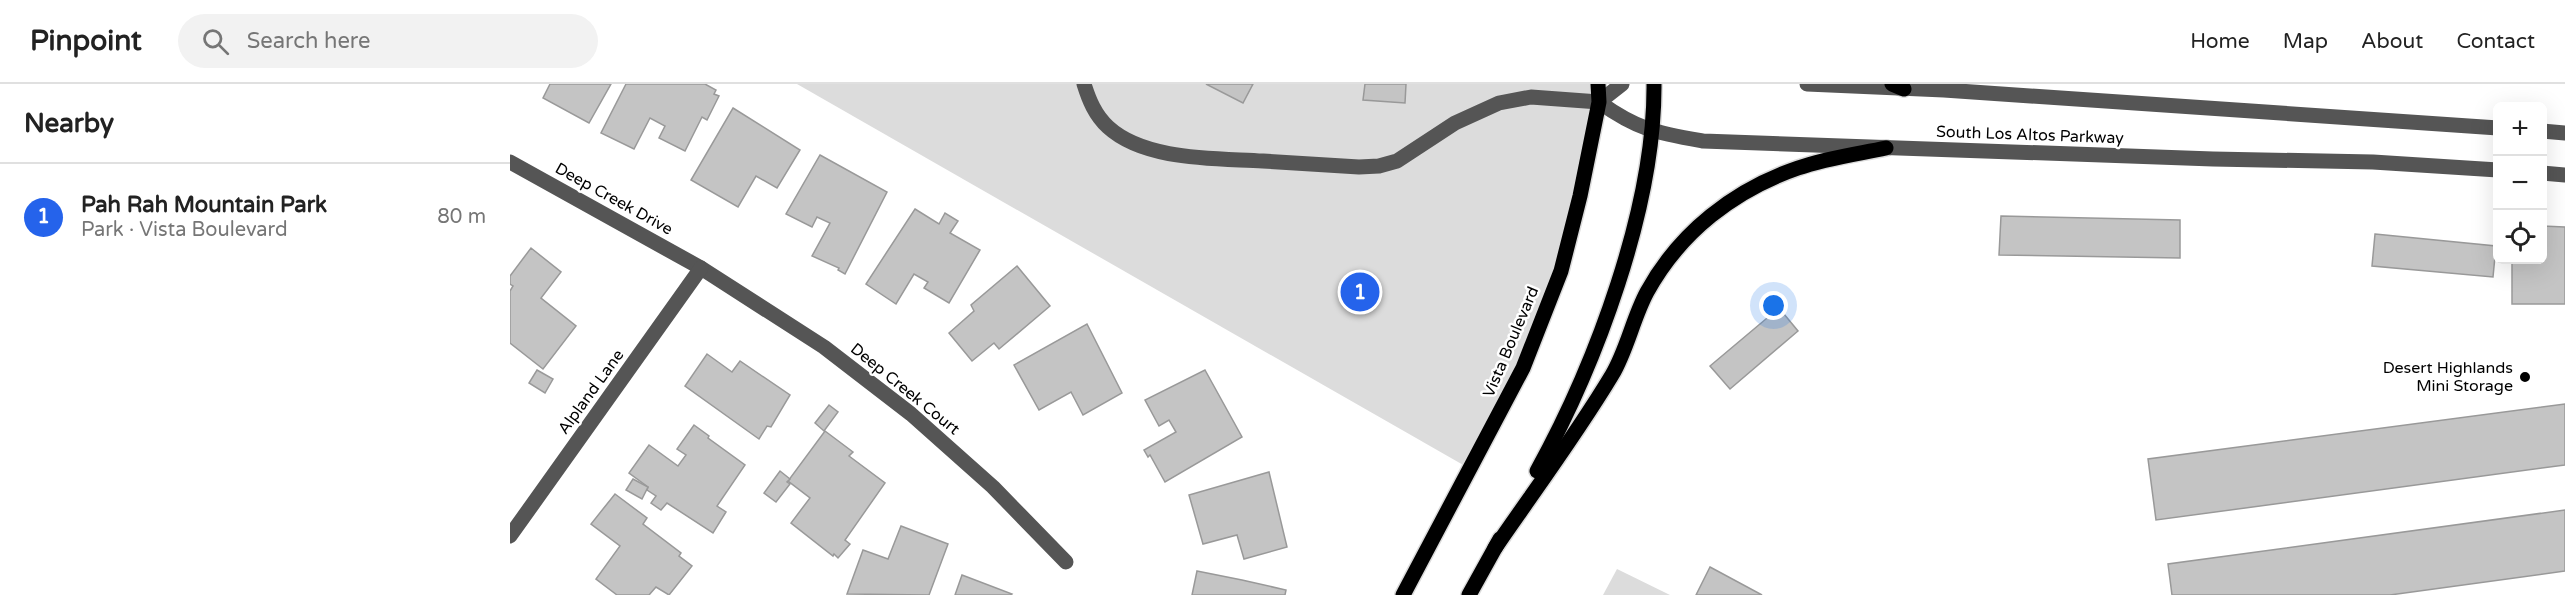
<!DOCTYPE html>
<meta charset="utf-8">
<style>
body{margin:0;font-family:"Varela Round",sans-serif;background:#f2f2f2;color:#222}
.controls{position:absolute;right:18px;top:18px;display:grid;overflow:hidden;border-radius:9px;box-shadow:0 6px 24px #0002}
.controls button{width:54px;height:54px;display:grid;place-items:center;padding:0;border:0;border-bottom:2px solid #e0e0e0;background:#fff;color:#222;font:30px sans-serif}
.you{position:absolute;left:1264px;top:222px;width:21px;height:21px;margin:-15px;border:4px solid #fff;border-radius:50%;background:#1a73e8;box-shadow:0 0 0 9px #1a73e833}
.badge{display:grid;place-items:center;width:39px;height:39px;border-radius:50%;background:#2563eb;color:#fff;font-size:20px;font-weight:700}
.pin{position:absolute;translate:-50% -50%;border:3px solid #fff;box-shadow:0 2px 6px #0006}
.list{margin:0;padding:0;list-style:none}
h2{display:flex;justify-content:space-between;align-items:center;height:78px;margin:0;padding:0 24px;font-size:26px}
h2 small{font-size:20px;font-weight:400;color:#767676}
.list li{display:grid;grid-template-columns:39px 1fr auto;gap:18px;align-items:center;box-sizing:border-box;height:108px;padding:0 24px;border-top:2px solid #e0e0e0}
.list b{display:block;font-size:22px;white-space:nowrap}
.list p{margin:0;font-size:20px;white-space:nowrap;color:#767676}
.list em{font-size:20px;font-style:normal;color:#767676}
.icon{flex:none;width:33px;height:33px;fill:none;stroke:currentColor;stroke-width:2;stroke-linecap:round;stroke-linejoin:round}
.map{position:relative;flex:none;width:2055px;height:511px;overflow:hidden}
header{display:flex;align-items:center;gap:36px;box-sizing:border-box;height:84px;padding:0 30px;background:#fff;border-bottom:2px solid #e0e0e0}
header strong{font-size:28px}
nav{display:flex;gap:33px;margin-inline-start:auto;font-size:21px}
.search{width:420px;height:54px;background:#f2f2f2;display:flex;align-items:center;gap:15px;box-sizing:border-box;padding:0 21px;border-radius:33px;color:#767676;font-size:22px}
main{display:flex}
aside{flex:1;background:#fff}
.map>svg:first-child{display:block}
</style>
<header>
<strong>Pinpoint</strong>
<div class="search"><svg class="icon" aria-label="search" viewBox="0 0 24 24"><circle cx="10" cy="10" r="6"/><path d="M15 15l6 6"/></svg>Search here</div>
<nav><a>Home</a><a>Map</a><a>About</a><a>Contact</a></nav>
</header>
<main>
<aside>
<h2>Nearby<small></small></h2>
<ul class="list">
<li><span class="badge">1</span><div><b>Pah Rah Mountain Park</b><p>Park · Vista Boulevard</p></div><em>80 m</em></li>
</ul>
</aside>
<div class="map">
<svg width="2055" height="511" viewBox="0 0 2055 511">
<rect width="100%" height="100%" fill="#fff"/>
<g fill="#dcdcdc">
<polygon points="287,0 1086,0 1063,170 962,386"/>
<polygon points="1107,485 1160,511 1093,511"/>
</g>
<g fill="#c4c4c4" stroke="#999" stroke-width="1.5">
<polygon points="40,0 101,0 79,39 33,14"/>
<polygon points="116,0 195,0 206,6 204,10 209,12 197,36 192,33 175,67 149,54 155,42 140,34 124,65 91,49"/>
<polygon points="696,0 743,0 733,19"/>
<polygon points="855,0 896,0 895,19 853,16"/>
<polygon points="223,24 290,66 267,104 246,92 228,123 181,96"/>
<polygon points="310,71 377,108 335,190 328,186 329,184 302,172 320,139 307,133 302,143 276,130"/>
<polygon points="405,125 429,140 435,129 448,137 440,149 470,166 439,219 414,204 418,198 404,190 386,220 356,200"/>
<polygon points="1491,132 1670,136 1670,174 1489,171"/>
<polygon points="2032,142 2055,143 2055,220 2002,220 2002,176 2032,176"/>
<polygon points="1865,150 1986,162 1983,193 1862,182"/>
<polygon points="21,164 51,188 31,214 66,242 33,285 0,259 0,207 3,202 0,200 0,192"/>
<polygon points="507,182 540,222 489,265 484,259 462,277 439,249 464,227 461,221"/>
<polygon points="1269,224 1288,247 1220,305 1200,282"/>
<polygon points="577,240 612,309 573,331 561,308 529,326 504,281"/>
<polygon points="197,270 222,288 230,277 280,311 261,343 257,342 249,355 175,302"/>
<polygon points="27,286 43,295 35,309 19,299"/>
<polygon points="695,286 732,353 655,398 640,371 638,373 634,366 666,348 659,336 649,342 635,316"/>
<polygon points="2055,320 2055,381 1646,436 1638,375"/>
<polygon points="319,321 328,328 314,347 305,339"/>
<polygon points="184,341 199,352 198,354 235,381 207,422 216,428 203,449 157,419 151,426 141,419 146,412 137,406 138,403 119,389 139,361 168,382 176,371 167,365"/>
<polygon points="315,347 343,368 339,372 375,399 335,456 340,460 328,474 324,470 323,472 281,439 300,414 278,397"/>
<polygon points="270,387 280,395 277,398 280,400 266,418 254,409"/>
<polygon points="759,388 777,463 734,475 727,451 693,460 679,411"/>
<polygon points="123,395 138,403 132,415 116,406"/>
<polygon points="105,410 137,434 133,440 171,469 169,472 182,482 159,511 146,503 139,511 107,511 86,495 110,462 81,440"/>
<polygon points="2055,426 2055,487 1880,511 1662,511 1658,480"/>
<polygon points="391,442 438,460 419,511 337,510 353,466 378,475"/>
<polygon points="1200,483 1252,511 1186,511"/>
<polygon points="687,487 732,496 776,506 775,511 682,511"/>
<polygon points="452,491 502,510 501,511 445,511"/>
</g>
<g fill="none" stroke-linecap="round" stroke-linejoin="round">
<g stroke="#dbdbdb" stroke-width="18">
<g id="major">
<polyline points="1382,0 1394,5"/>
<path d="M1027,387C1086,280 1145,123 1144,0"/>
<path d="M985,464C1024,407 1066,351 1102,291C1117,266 1123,234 1137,208C1170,148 1224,106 1288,84C1316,74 1347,70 1376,64"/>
<polyline points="893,511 1013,284 1051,187 1070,112 1089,18 1088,0"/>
<polyline points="959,511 990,455"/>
</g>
</g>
<g stroke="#555" stroke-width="15">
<path d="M574,0C579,16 585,31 598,43C635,77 706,74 753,77C785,79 817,81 849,83L869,82L887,77L945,39L989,19L1021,13L1089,18"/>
<polyline points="1297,0 1434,6 1988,44"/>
<path d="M1089,18C1128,46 1147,49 1193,57L1703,75L1863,78L1988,86"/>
<polyline points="1089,18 1112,0"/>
<polyline points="2032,47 2055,49"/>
<polyline points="0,78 191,184 314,263 401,330 483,403 556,478"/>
<polyline points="2032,89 2055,91"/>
<polyline points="0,452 191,184"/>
</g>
<use href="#major" stroke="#000" stroke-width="15"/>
</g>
<circle fill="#000" stroke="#fff" stroke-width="2" cx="2015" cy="293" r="6"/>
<g text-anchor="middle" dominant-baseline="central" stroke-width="5" stroke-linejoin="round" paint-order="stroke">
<g font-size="16" fill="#000" stroke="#fff">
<text transform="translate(1520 51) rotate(2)">South Los Altos Parkway</text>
<text transform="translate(104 115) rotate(29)">Deep Creek Drive</text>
<text transform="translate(1001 258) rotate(-67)">Vista Boulevard</text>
<text transform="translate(395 305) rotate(39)">Deep Creek Court</text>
<text transform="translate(81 308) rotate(-54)">Alpland Lane</text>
</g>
<g font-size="16" fill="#000" stroke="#fff" text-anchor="end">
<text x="2003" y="284">Desert Highlands<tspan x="2003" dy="18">Mini Storage</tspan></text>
</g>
</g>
</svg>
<div class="controls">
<button>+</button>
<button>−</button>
<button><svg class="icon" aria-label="locate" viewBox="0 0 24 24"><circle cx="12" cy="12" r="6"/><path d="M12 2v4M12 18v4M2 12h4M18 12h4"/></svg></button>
</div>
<div class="you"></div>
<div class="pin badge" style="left:850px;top:208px">1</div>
</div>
</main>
